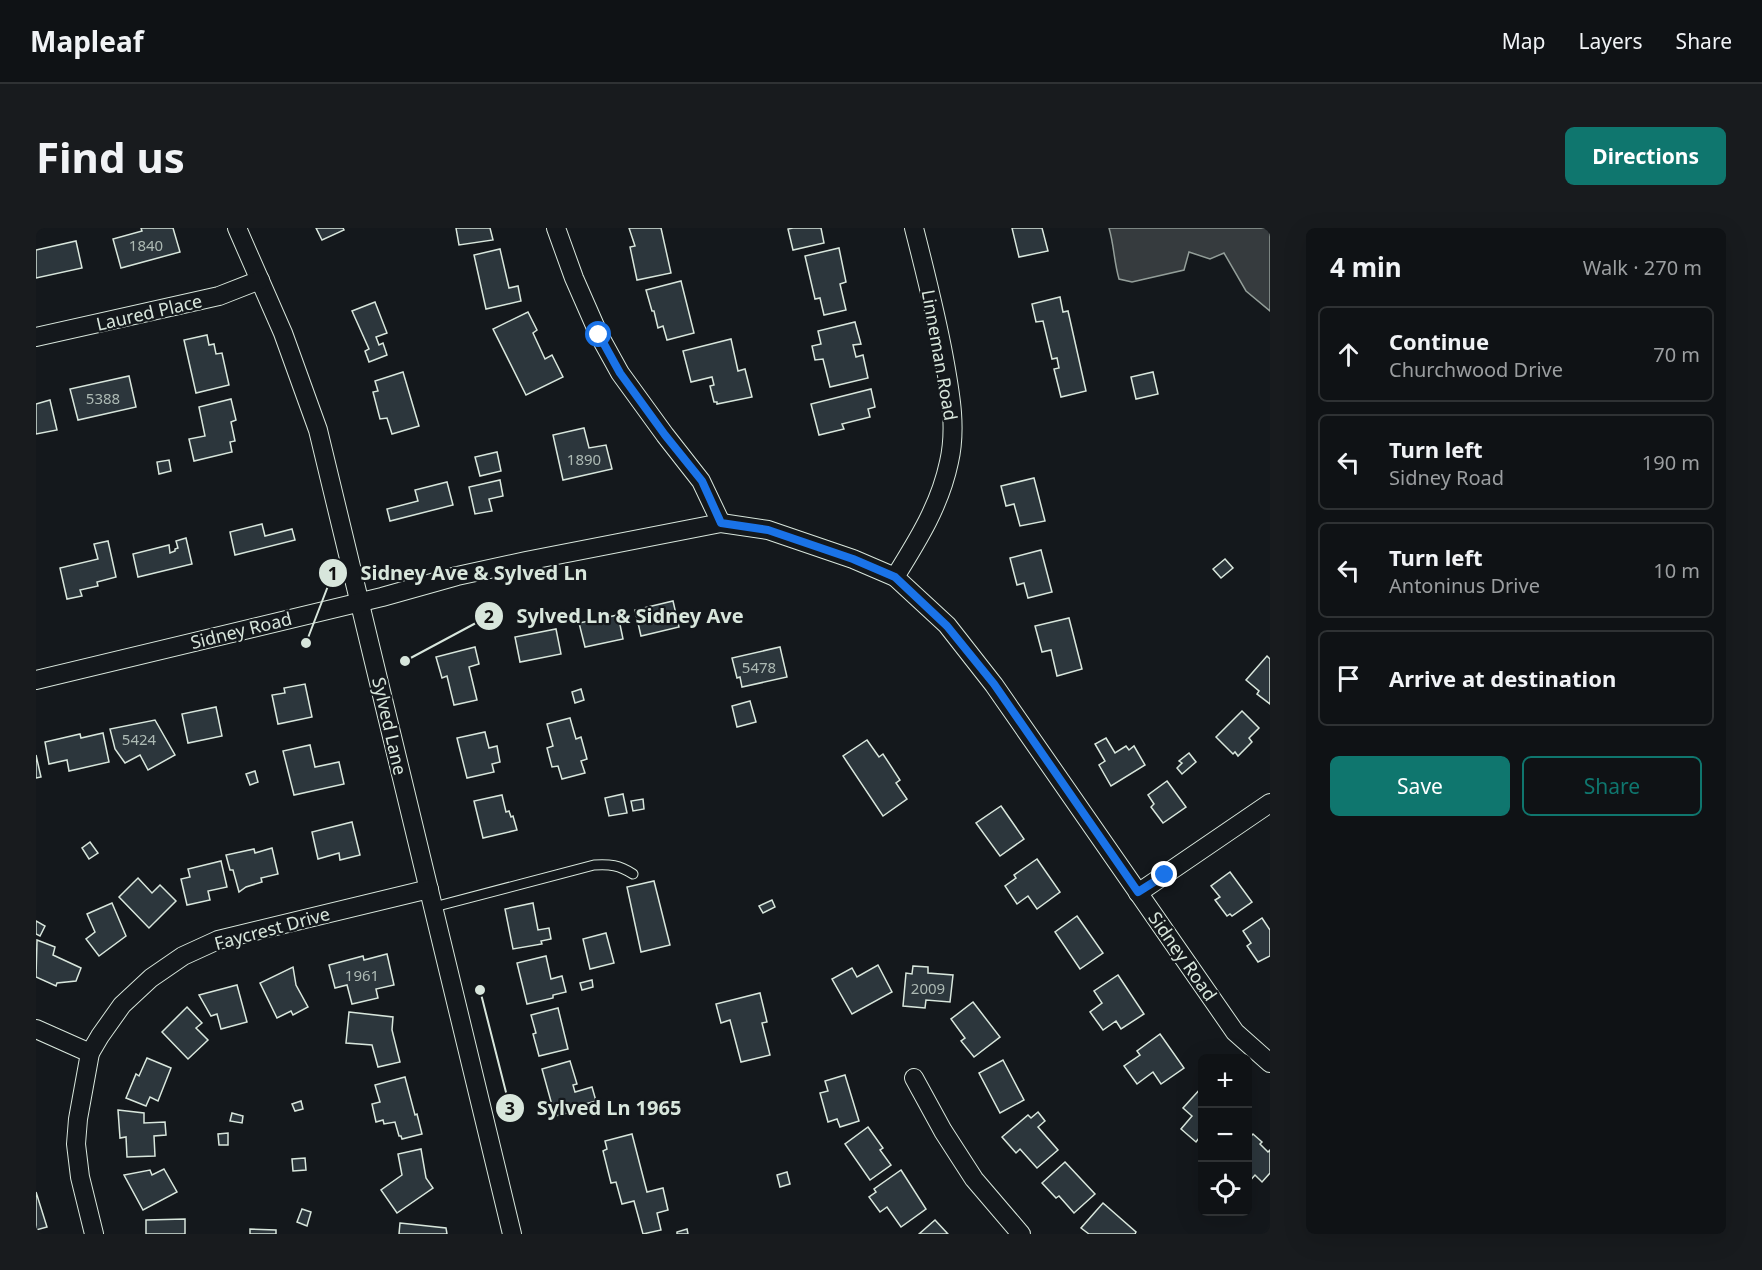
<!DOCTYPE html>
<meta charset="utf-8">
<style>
body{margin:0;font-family:"Noto Sans",sans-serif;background:#181b1e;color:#f1f3f6}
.controls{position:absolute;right:18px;bottom:18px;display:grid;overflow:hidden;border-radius:9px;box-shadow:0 6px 24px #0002}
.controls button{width:54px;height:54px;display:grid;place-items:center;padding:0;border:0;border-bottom:2px solid #2f3234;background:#0f1215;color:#f1f3f6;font:30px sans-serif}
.stop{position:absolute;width:18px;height:18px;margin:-14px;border:4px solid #1a73e8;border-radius:50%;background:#fff}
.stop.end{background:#1a73e8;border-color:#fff;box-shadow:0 2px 6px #0008}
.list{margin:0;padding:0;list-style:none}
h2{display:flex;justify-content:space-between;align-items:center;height:78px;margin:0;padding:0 24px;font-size:26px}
h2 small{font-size:20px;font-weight:400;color:#9b9ea0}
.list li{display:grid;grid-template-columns:39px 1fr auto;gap:18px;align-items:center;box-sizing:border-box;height:96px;margin:0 12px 12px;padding:0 12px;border:2px solid #2f3234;border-radius:9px}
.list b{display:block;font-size:22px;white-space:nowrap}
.list p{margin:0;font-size:20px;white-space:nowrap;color:#9b9ea0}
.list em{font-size:20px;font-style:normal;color:#9b9ea0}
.actions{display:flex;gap:12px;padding:18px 24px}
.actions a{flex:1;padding:14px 0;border:2px solid #0f766e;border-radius:9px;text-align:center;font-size:21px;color:#0f766e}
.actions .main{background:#0f766e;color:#fff}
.icon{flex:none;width:33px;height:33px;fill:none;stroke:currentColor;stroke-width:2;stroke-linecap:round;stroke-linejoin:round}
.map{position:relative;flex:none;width:1234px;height:1006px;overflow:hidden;border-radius:9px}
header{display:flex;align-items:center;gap:36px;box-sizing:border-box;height:84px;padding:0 30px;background:#0f1215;border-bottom:2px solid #2f3234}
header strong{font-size:28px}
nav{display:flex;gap:33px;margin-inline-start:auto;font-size:21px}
.intro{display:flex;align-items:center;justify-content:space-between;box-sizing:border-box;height:144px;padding:0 36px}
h1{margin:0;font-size:42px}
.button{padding:15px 27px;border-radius:9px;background:#0f766e;color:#fff;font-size:21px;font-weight:700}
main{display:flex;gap:36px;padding:0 36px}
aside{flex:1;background:#0f1215;border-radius:9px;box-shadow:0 6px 24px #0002}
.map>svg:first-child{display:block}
</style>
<header>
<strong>Mapleaf</strong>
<nav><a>Map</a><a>Layers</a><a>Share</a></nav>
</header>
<div class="intro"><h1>Find us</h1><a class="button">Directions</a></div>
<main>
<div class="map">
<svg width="1234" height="1006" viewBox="0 0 1234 1006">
<rect width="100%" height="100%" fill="#14181c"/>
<path fill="#363b3e" stroke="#939e99" stroke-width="1.5" d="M1073,0H1234V83L1210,63L1188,25L1174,31L1153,24L1148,42L1096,54L1083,51C1078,34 1078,17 1073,0Z"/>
<g fill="#2c363c" stroke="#d8e6dc" stroke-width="1.5">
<polygon points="105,0 137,0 144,24 85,40 77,11 106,3"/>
<polygon points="280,0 307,0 308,2 286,12"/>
<polygon points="420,0 454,0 457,12 423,17"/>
<polygon points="593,0 625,0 635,45 601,52 594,19 599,18"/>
<polygon points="757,0 785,0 788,15 757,22 752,1"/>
<polygon points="976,0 1006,0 1012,23 983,29"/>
<polygon points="40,13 46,40 0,50 0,22"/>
<polygon points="803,20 810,54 804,56 810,82 788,87 784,70 779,71 769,28"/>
<polygon points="464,21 473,60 482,58 485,73 450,81 438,27"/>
<polygon points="645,53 658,105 631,112 627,98 622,100 618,83 616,83 610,62"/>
<polygon points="1024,69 1027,84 1032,83 1050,163 1025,169 1018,141 1023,140 1021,130 1016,131 1007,93 1000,94 996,76"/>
<polygon points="339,74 351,105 340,109 343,117 347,115 351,127 333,134 329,123 333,121 316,83"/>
<polygon points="492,84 501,102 497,105 509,131 516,127 527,149 490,167 457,101"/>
<polygon points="819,94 825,116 817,117 820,129 827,127 832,150 794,159 787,131 779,132 776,118 785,116 782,103"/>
<polygon points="171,107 173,117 178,116 180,126 186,125 193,157 160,165 148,112"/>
<polygon points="695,111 702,143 709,141 716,169 681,176 681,174 678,174 674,158 678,157 676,149 655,154 647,123"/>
<polygon points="367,144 383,198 356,206 351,190 344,191 337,164 342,163 339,153"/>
<polygon points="1117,144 1122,166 1100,171 1095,149"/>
<polygon points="93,148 100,179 42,192 34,161"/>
<polygon points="835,161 839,179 832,181 834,189 806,196 808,201 783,207 775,176"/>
<polygon points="195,171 200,192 195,194 199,213 194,214 196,224 158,233 153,211 169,208 163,179"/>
<polygon points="14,172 21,202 0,206 0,176"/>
<polygon points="548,200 553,220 570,217 576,241 527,252 517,207"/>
<polygon points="461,224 465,243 444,248 439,229"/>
<polygon points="133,232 135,243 123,246 121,234"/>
<polygon points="998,250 1009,293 984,298 978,276 970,278 965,258"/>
<polygon points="464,252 467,268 453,271 456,283 439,286 433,259"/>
<polygon points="411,254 417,277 354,293 351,281 382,273 379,262"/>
<polygon points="226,296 229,308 256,301 259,312 199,327 194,304"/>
<polygon points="150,310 156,336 102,349 97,326 133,317 134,325 139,323 139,321 142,320 140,313"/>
<polygon points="72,313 80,349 61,354 62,358 44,362 46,368 31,371 24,340 62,331 58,316"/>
<polygon points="1005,322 1016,364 992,370 988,355 981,357 974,330"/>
<polygon points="1189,331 1197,340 1185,350 1177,341"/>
<polygon points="637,373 643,399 605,408 599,382"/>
<polygon points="582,387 587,411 549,419 543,395"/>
<polygon points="1033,390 1046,441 1021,448 1015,422 1006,424 999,398"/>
<polygon points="520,401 525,426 484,434 479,409"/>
<polygon points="439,419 443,436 433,439 441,472 418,477 411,448 406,450 400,429"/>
<polygon points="744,419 751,449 706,459 704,449 701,450 696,430"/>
<polygon points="1231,428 1234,431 1234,476 1221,466 1223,463 1210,452"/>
<polygon points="269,456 276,489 242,496 236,467 249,465 248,460"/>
<polygon points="545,461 548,472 539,475 536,464"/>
<polygon points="714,473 720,494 701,499 696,478"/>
<polygon points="180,479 186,508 152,515 146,486"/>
<polygon points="1206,483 1223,500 1213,510 1216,514 1202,528 1199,524 1197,526 1180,509"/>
<polygon points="534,490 540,511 545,509 551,531 545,533 549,545 526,551 522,538 516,539 511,520 517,518 511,496"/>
<polygon points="119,492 139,527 112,542 104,527 89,535 79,521 74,501"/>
<polygon points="449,504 453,520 461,518 464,534 456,536 458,544 431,550 421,510"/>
<polygon points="67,505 73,534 33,543 31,532 13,536 9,514 44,506 45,510"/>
<polygon points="1070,510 1079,525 1090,518 1093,522 1098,518 1109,537 1075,558 1063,537 1069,533 1059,516"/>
<polygon points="831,512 843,529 847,526 864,552 860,555 871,571 847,588 807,528"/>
<polygon points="274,517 279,539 303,534 308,556 258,567 247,523"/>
<polygon points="1153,525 1160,534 1146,546 1141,540 1146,535 1143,533"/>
<polygon points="0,527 5,549 0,550"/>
<polygon points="219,543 222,554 214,557 210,546"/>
<polygon points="1131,553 1150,579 1127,595 1115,579 1118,576 1112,567"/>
<polygon points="587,566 591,585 573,588 569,570"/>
<polygon points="466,567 470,584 473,583 475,589 477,588 481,602 447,610 438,573"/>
<polygon points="607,571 608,581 597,583 595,573"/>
<polygon points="965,578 988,611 964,628 940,595"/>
<polygon points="316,594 324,627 304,632 303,625 282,631 276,604"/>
<polygon points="54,614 62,625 53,631 46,620"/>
<polygon points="236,620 242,646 225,650 226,654 210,659 203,664 197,642 194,642 190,627 218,621 219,625"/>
<polygon points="1001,631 1024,664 1001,681 992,668 981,676 969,658 980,650 978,647"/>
<polygon points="185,633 191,659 172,663 174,672 151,677 145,651 154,649 152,641"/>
<polygon points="1194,644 1216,674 1196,688 1194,686 1191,688 1179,672 1184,669 1175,658"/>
<polygon points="102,650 116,665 124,657 140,673 113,700 83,669"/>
<polygon points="618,653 634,717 605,724 591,659"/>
<polygon points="736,672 739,679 727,685 723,678"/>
<polygon points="76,675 90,708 63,728 50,711 59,704 51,686"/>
<polygon points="497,675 502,702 513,700 515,711 505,713 506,716 477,721 469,681"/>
<polygon points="1041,688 1067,725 1044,741 1019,704"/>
<polygon points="1226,690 1234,702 1234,728 1222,734 1211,718 1215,715 1207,703"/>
<polygon points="0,693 9,698 4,708 0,706"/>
<polygon points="570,705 578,735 554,741 547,711"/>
<polygon points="1,712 19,719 17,727 45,740 40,753 21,755 20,758 0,749"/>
<polygon points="351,726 358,757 340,761 342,770 316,776 311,757 299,760 293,737 327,728 328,732"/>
<polygon points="510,728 515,751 526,748 530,764 517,767 517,770 491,776 481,735"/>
<polygon points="842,737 856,764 816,786 796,751 816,740 821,749"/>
<polygon points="877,738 892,739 892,745 917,747 914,774 890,772 889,780 867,778 870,745 876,746"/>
<polygon points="257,739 260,757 272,779 257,787 255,783 241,790 224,755"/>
<polygon points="1082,747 1108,786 1085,801 1080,793 1067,802 1054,784 1066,775 1058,763"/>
<polygon points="556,752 557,759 546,762 544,755"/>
<polygon points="201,757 211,794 185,801 181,786 175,788 163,767"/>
<polygon points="724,765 731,794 726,795 734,827 705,834 694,792 685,795 680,776"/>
<polygon points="937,774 964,809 938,829 925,813 929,810 915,791"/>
<polygon points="151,779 166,795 160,800 172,812 152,831 126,804"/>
<polygon points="522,780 532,821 503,828 497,806 500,805 495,787"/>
<polygon points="313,784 357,789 356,802 364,834 342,839 336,817 310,815"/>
<polygon points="1124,806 1148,840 1125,856 1117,844 1101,856 1088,838 1104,827 1101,823"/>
<polygon points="111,830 135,840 122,873 114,869 110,878 90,870 100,846 103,848"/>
<polygon points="967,832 988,872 964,885 943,845"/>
<polygon points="534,833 541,856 537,857 539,864 556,859 560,873 542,878 543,882 519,888 506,841"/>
<polygon points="809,847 823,893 804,899 801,891 792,894 784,865 792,863 789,853"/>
<polygon points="369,849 379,887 381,886 386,906 366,911 365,908 363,908 359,894 348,896 347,892 340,894 336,876 344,874 339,857"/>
<polygon points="1166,859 1166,906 1160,914 1145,901 1156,888 1147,880"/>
<polygon points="265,873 267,881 259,883 256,876"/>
<polygon points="82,882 108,885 108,895 129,894 130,907 118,908 119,928 91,929 90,909 84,910"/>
<polygon points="1002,884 1009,893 1002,899 1022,922 1001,940 984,921 980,925 966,909 992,887 995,890"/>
<polygon points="196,885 207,888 206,895 194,893"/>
<polygon points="832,899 847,920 844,922 855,937 834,952 809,916"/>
<polygon points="192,905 192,917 183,917 182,906"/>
<polygon points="596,906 611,964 627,960 632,982 621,985 625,1002 607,1006 598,973 586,976 580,954 575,955 567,923 571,921 569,913"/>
<polygon points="1217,906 1226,914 1224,916 1232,924 1234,922 1234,945 1226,954 1219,947 1212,955 1212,911"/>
<polygon points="385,921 390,950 397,960 361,985 345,962 366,947 362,926"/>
<polygon points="269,930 270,942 257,943 256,931"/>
<polygon points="1029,934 1059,966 1038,985 1023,968 1020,970 1006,955"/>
<polygon points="128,941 141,964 107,982 88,947 114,942 116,947"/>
<polygon points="865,942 890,981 865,999 851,979 844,984 833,969 840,964 838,961"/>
<polygon points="751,944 754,956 744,959 741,947"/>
<polygon points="0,964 11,999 0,1002"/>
<polygon points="1067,975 1100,1004 1099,1006 1053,1006 1045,1000"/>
<polygon points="266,981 275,984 271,998 261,994"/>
<polygon points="149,991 149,1006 110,1006 110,992"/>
<polygon points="899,992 912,1006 883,1006"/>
<polygon points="364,995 410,1000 411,1006 363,1006"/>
<polygon points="214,1001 240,1002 240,1006 214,1006"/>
<polygon points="651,1001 652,1006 641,1006 641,1004"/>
</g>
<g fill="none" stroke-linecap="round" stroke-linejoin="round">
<g stroke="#d8e6dc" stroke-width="11">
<path id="lane" d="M398,679L558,637C574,636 583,637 597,646"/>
</g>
<g stroke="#d8e6dc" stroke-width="20">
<g id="street">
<polyline points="201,0 247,105 282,202 476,1006"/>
<polyline points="520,0 538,50 563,107 584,145 629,207 665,253 685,295"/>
<polyline points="0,109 183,68 224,52"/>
<path d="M859,349C882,312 904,277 913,234C921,199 914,164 908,130C900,86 889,43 878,0"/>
<polyline points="0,452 346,369 421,348 490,333 685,295 732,302 817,331 859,349 911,397 958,457 1199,804 1234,835"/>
<polyline points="1102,665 1234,575"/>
<polyline points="0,801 54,825"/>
<polyline points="878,850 907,903 938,951 985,1006"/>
<polyline points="58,1006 44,949 40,916 42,891 54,825 64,808 86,777 115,750 147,728 182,712 393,661"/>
</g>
</g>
<use href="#lane" stroke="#14181c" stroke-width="9"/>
<use href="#street" stroke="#14181c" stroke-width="18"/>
</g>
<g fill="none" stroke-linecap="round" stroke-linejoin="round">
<polyline stroke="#1a73e8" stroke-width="8" points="563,107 584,145 629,207 666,253 685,295 732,302 817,331 859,349 911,398 958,456 1102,664 1129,647"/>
</g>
<g text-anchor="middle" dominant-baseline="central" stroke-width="4.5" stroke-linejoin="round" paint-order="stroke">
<g font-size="15" fill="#adbab4">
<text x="110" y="17">1840</text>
<text x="67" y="170">5388</text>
<text x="548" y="231">1890</text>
<text x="723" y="439">5478</text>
<text x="103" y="511">5424</text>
<text x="326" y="747">1961</text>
<text x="892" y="760">2009</text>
</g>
<g font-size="18" fill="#d8e6dc" stroke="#14181c">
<text transform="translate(113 84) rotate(-13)">Laured Place</text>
<text transform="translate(904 127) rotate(80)">Linneman Road</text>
<text transform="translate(205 402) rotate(-14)">Sidney Road</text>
<text transform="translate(354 498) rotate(77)">Sylved Lane</text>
<text transform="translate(236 700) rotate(-15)">Faycrest Drive</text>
<text transform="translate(1147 728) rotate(55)">Sidney Road</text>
</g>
</g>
<path fill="none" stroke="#d8e6dc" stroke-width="2" d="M270 415L297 345M369 433L453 388M444 762L474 880"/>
<g fill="#d8e6dc" stroke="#14181c" stroke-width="2">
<circle cx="270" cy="415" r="6"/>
<circle cx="369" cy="433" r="6"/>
<circle cx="444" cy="762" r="6"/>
<circle cx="297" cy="345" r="15"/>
<circle cx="453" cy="388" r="15"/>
<circle cx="474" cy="880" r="15"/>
</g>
<g font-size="18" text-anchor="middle" font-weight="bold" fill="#111">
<text x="297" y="352">1</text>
<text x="453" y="395">2</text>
<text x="474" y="887">3</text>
</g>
<g font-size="20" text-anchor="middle" font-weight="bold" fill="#d8e6dc" stroke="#14181c" stroke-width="4.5" stroke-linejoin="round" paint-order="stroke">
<text x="438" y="352">Sidney Ave &amp; Sylved Ln</text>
<text x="594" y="395">Sylved Ln &amp; Sidney Ave</text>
<text x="573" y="887">Sylved Ln 1965</text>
</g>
</svg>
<div class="controls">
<button>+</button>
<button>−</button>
<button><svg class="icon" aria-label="locate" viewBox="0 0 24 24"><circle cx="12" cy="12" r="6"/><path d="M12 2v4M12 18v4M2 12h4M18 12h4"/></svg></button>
</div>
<div class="stop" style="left:563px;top:107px"></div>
<div class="stop end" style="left:1129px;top:647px"></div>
</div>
<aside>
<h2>4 min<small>Walk · 270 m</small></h2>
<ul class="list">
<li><svg class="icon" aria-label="ahead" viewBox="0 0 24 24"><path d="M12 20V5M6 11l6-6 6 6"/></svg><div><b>Continue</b><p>Churchwood Drive</p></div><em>70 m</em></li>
<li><svg class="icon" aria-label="left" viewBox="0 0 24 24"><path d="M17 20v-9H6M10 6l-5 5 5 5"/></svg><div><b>Turn left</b><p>Sidney Road</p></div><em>190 m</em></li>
<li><svg class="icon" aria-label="left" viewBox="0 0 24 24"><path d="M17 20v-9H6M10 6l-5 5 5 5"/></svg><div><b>Turn left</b><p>Antoninus Drive</p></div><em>10 m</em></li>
<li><svg class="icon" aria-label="arrive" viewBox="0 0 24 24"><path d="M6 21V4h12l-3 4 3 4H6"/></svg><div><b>Arrive at destination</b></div></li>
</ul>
<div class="actions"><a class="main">Save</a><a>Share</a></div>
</aside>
</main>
